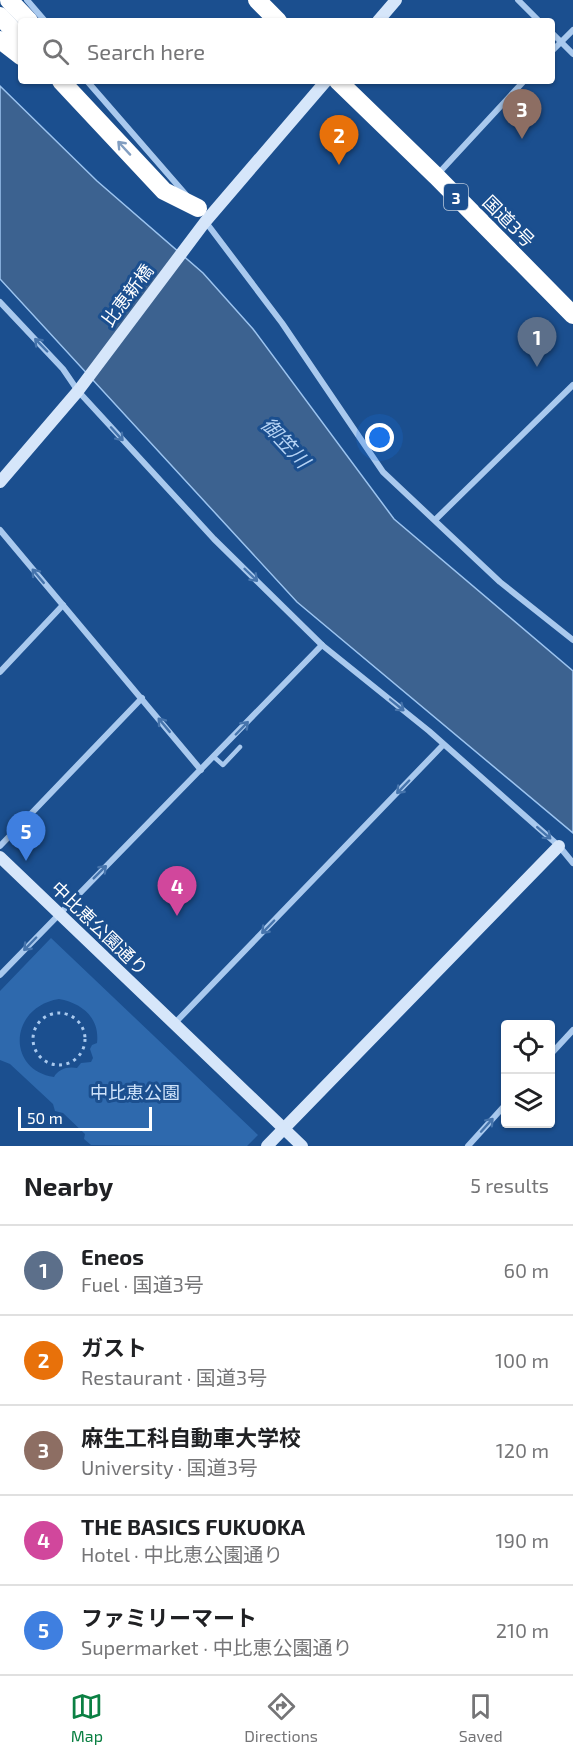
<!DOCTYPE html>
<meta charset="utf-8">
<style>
body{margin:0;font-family:"Exo 2","Noto Sans JP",sans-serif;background:#f2f2f2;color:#202124}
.controls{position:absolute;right:18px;bottom:18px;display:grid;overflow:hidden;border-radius:6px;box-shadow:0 2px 4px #0004}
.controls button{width:54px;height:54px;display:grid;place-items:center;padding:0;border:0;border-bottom:2px solid #e0e0e0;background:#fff;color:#202124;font:30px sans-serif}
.scale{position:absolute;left:18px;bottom:15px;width:134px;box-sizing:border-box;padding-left:6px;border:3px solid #fff;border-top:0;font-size:16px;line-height:21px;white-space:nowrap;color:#fff;-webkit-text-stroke:4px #1b4f8f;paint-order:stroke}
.you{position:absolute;left:380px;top:438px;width:21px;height:21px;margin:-15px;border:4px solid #fff;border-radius:50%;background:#1a73e8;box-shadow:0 0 0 9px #1a73e833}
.badge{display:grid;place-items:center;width:39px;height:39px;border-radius:50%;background:#0b8043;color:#fff;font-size:20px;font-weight:700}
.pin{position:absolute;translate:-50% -50px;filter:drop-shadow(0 2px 3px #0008)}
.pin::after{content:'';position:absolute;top:32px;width:21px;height:18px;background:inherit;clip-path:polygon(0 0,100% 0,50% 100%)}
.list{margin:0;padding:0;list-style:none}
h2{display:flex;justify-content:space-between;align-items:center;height:78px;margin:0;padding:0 24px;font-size:26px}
h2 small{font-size:20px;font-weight:400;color:#757577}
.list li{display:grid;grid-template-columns:39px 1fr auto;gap:18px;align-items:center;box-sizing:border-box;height:90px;padding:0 24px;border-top:2px solid #e0e0e0}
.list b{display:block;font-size:22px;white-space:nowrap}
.list p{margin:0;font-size:20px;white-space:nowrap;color:#757577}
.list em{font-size:20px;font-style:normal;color:#757577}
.icon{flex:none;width:33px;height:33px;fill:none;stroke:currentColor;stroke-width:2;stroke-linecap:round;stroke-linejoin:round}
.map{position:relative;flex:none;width:573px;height:1146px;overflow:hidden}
.search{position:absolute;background:#fff;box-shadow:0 2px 4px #0004;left:18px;right:18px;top:18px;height:66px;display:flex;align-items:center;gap:15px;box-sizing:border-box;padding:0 21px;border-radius:6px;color:#757577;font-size:22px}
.sheet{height:528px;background:#fff}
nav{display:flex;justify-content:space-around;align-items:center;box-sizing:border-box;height:84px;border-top:2px solid #e0e0e0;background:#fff;font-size:16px;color:#757577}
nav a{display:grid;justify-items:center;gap:3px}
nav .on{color:#0b8043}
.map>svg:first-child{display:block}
</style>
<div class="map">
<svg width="573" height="1146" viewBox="0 0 573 1146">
<rect width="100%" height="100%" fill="#1b4f8f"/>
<path fill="#2e69ad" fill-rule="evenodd" d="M51,938L258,1135L247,1146L91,1145L84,1139L85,1134L63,1113L55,1111L53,1104L10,1064L0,1060V991ZM59,999C82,1003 100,1018 97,1043L92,1045L90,1049L93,1058L91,1062L81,1063L77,1068C68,1066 58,1069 54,1077C6,1070 9,1007 59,999Z"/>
<polygon fill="#3c6290" stroke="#9cc4f0" stroke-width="1.5" points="0,86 97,181 203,273 253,329 394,519 573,671 573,833 297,602 0,279"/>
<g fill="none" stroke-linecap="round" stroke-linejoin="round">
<circle stroke="#a9c9ee" stroke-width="3" stroke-dasharray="3 4.5" stroke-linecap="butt" cx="59" cy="1039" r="26"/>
<polyline stroke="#a9c9ee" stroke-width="4.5" points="214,757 223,765 240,747"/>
<g stroke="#a9c9ee" stroke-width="6">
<polyline points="27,0 45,21"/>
<polyline points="518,0 539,21"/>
<polyline points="552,33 573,54"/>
<polyline points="552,51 573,30"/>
<polyline points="87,81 187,196"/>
<polyline points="437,175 524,81"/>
<polyline points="205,221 282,323 383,472 500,582 573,640"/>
<polyline points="0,302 63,369 78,391 214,539 322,645 429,731 559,846 573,863"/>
<polyline points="435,520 573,385"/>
<polyline points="0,530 201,770"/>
<polyline points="0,672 63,605"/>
<polyline points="0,846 142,698"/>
<polyline points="0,975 322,645"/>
<polyline points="174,1024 443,745"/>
<polyline points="550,1055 573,1030"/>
<polyline points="468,1146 506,1104"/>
</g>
<g stroke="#d6e6fa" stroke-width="12">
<polyline points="378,21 396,0"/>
<polyline points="0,482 78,391 205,222 326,81"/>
<polyline points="0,857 302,1146"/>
<polyline points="267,1146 559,846"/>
</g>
<g stroke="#fff" stroke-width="18">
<polyline points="9,0 29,21"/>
<polyline points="257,0 278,21"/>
<polyline points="0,16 21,39"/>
<polyline points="0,40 21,56"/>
<polyline points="61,81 164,191 198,208"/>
<polyline points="338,81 436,176 573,315"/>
</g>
</g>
<defs><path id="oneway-shaft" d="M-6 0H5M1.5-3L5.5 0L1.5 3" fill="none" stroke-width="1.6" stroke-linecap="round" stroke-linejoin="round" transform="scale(1.5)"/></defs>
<use stroke="#829ec1" href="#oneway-shaft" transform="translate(124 148) rotate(-133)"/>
<g stroke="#4674ac">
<use href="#oneway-shaft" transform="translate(41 345) rotate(-134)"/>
<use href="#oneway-shaft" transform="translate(117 434) rotate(48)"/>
<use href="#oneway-shaft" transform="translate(251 575) rotate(44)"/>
<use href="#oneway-shaft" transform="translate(38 576) rotate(-130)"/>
<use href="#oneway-shaft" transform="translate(397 705) rotate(39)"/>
<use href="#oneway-shaft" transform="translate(164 725) rotate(-130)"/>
<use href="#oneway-shaft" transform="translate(242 728) rotate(-46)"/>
<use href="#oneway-shaft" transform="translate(403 787) rotate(134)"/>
<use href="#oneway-shaft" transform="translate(544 833) rotate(41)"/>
<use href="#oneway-shaft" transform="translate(100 872) rotate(-45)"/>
<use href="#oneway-shaft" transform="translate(268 927) rotate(134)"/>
<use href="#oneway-shaft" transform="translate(30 944) rotate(134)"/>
<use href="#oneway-shaft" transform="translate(487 1125) rotate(-48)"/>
</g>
<g text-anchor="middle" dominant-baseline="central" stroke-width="6" stroke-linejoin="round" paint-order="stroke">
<rect fill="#1b4f8f" stroke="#bbcadd" stroke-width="1.5" x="444" y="184" width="24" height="26" rx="4.5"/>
<g font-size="16" font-weight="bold" fill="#fff">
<text x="456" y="197">3</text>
</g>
<g font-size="18" fill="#fff" stroke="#1b4f8f">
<text transform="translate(509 221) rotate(45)">国道3号</text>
<text transform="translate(127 295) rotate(-53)">比恵新橋</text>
<text transform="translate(100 928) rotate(44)">中比恵公園通り</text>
</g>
<g font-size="18" fill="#cfe3fa" stroke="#1b4f8f">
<text x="135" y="1092">中比恵公園</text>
</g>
<g font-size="20" font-style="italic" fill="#b5d3f5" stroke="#1b4f8f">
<text transform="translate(286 442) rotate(47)">御笠川</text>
</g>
</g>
</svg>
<div class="controls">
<button><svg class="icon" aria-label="locate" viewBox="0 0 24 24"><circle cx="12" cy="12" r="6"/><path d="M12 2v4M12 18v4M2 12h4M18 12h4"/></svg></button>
<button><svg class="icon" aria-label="layers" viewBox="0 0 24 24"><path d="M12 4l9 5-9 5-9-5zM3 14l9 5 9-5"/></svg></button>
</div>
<div class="scale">50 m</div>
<div class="you"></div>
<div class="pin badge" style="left:537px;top:367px;background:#5c6f8a">1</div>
<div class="pin badge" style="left:339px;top:165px;background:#e8710a">2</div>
<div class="pin badge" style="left:522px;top:139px;background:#8d6e63">3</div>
<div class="pin badge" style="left:177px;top:916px;background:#d1479c">4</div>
<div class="pin badge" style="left:26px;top:861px;background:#3f7fe0">5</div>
<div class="search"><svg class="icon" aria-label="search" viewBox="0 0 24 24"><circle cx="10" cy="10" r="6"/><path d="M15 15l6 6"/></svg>Search here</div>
</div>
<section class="sheet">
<h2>Nearby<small>5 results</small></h2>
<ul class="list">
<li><span class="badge" style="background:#5c6f8a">1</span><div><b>Eneos</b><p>Fuel · 国道3号</p></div><em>60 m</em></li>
<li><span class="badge" style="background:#e8710a">2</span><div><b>ガスト</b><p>Restaurant · 国道3号</p></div><em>100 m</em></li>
<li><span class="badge" style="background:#8d6e63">3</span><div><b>麻生工科自動車大学校</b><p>University · 国道3号</p></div><em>120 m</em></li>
<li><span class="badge" style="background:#d1479c">4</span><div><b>THE BASICS FUKUOKA</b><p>Hotel · 中比恵公園通り</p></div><em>190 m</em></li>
<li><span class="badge" style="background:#3f7fe0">5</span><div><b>ファミリーマート</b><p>Supermarket · 中比恵公園通り</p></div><em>210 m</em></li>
</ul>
</section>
<nav>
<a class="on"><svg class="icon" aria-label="map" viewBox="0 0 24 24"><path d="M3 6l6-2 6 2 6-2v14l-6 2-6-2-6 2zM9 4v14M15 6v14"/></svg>Map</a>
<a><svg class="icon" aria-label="directions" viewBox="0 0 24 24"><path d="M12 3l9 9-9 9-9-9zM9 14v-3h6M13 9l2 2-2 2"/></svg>Directions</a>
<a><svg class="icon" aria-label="saved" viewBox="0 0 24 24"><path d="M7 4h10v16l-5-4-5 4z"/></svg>Saved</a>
</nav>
